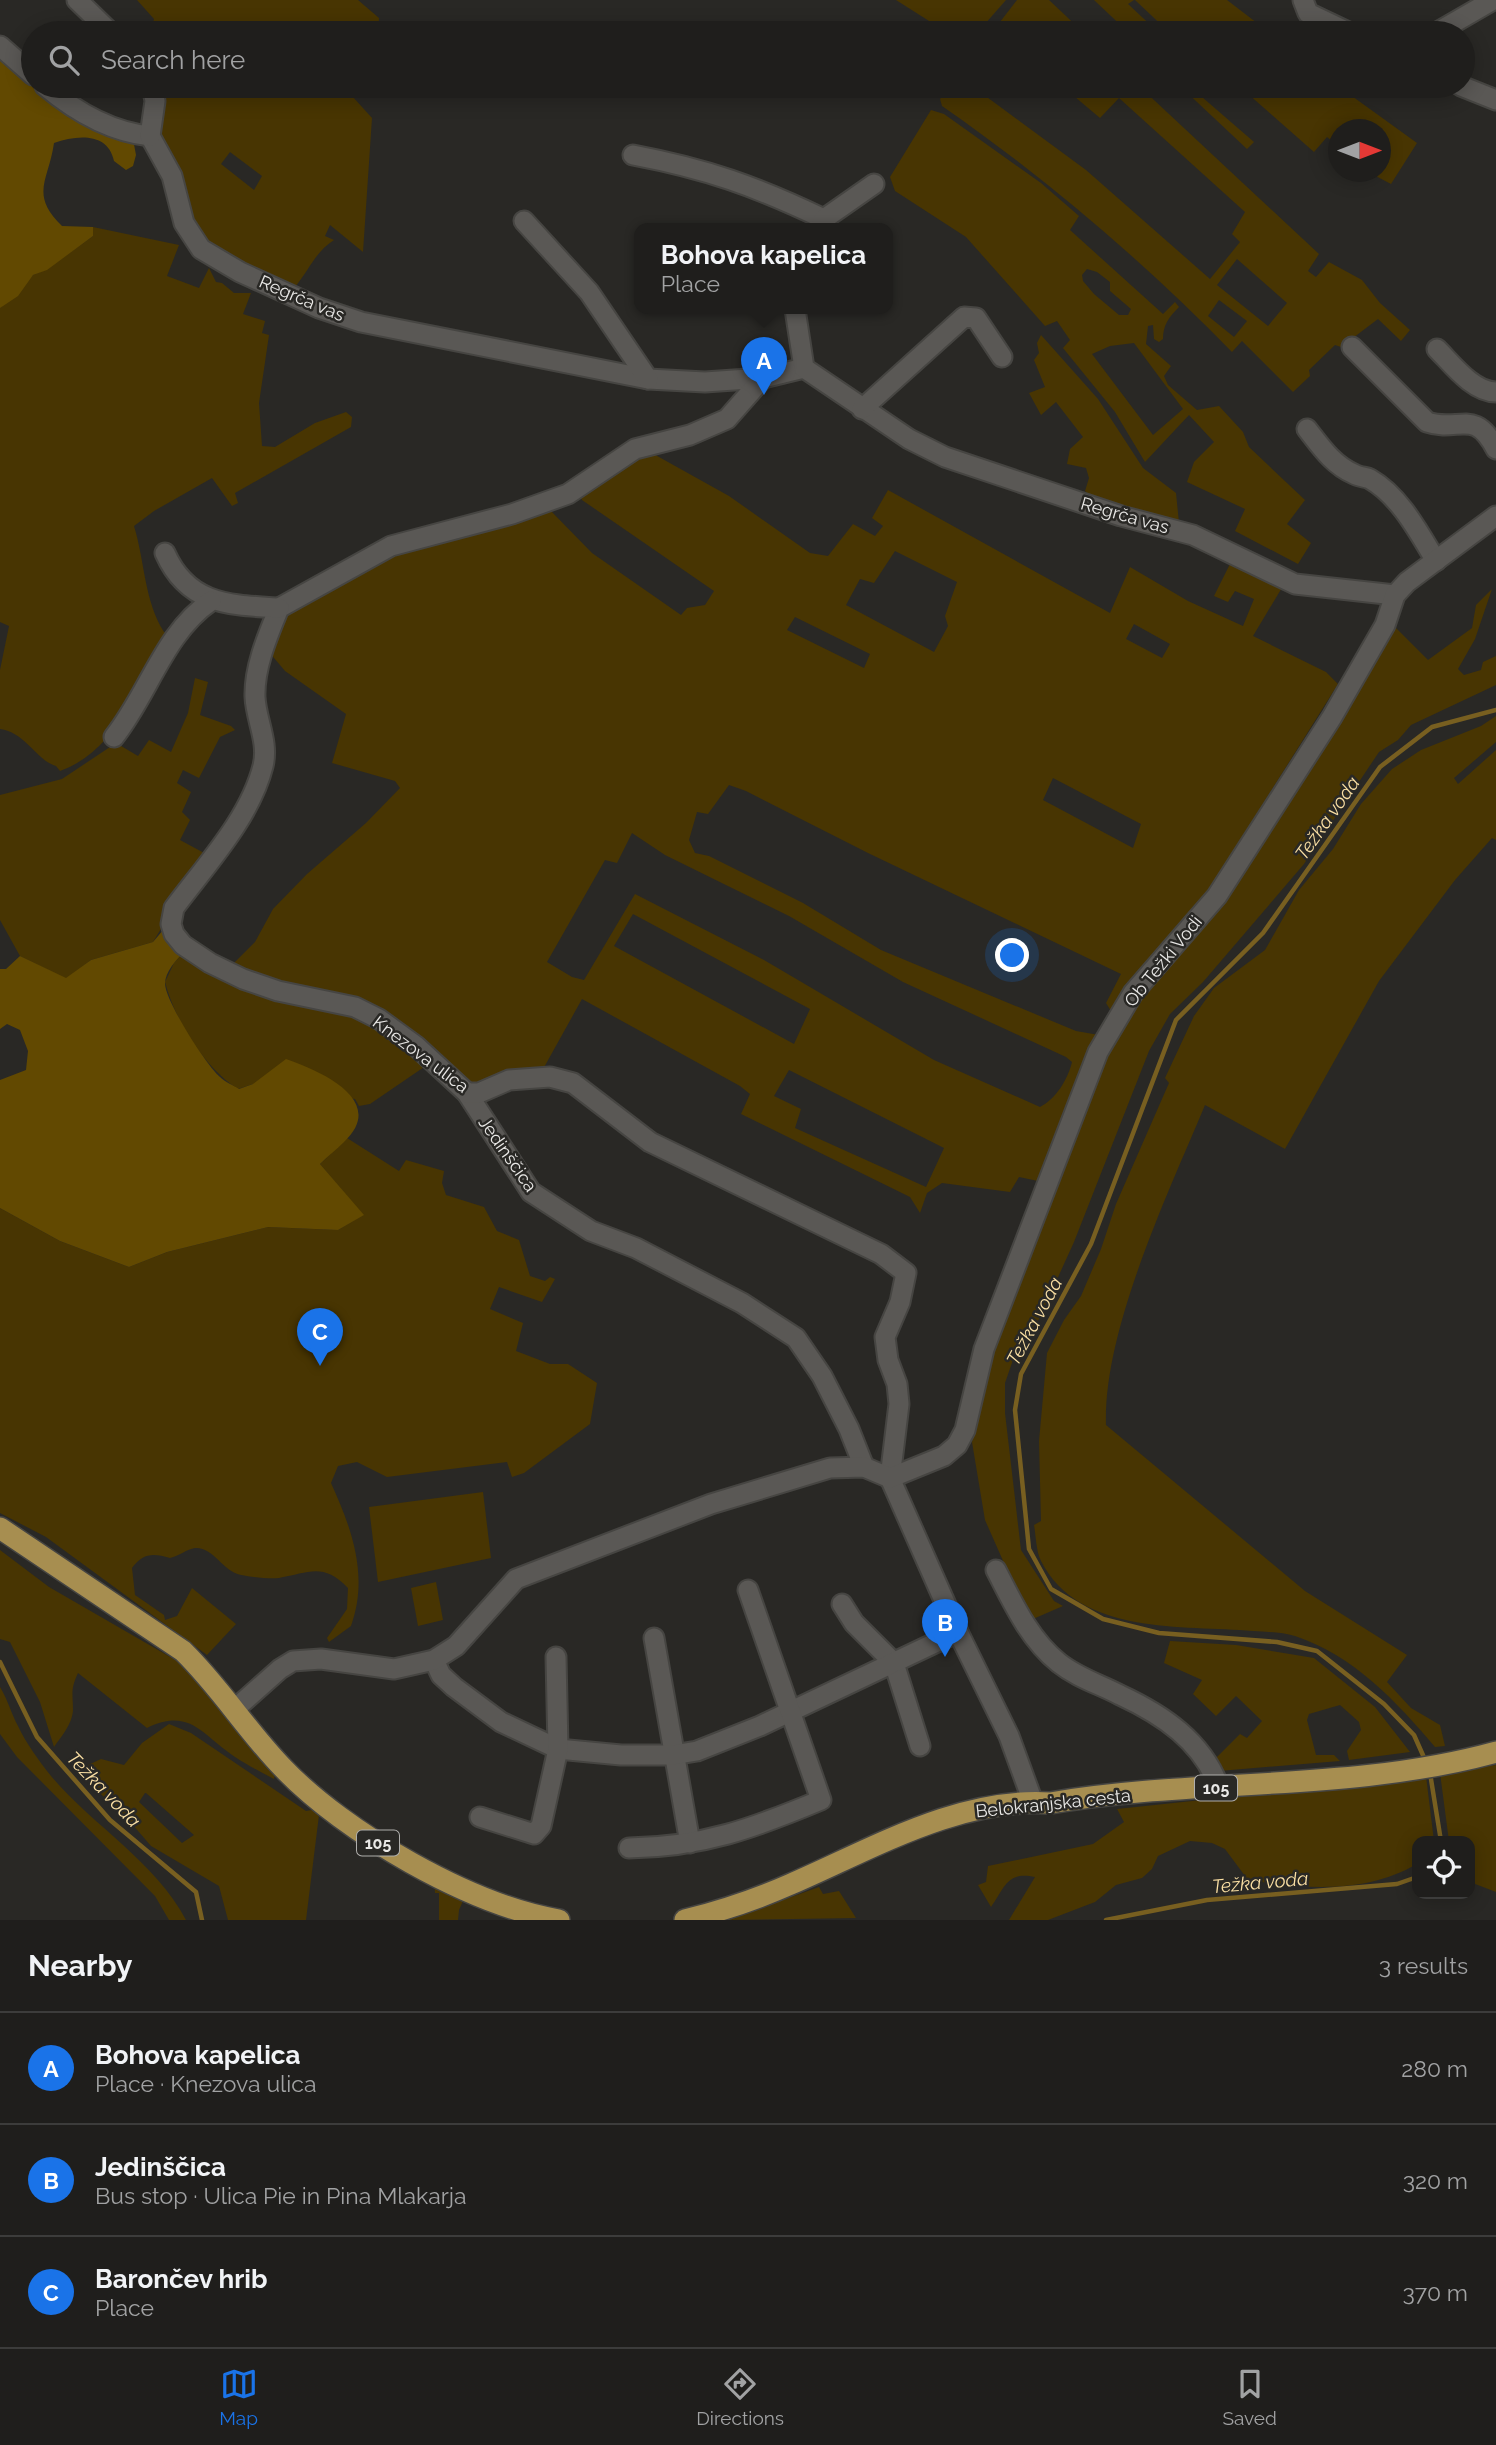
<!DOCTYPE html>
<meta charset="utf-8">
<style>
body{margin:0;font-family:Raleway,sans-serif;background:#272725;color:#f1f3f6}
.controls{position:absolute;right:21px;bottom:21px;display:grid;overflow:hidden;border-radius:14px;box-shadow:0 4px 18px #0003}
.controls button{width:63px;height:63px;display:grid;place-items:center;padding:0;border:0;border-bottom:2px solid #3c3c3b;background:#1f1e1c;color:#f1f3f6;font:35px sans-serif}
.compass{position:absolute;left:1328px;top:119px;width:63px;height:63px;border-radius:50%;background:#1f1e1c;box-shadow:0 4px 18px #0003;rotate:90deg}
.you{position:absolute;left:1013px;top:956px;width:24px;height:24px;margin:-18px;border:5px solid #fff;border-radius:50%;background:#1a73e8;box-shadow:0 0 0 10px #1a73e833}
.badge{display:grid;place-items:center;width:46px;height:46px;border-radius:50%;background:#1a73e8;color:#fff;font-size:23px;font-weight:700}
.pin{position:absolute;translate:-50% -58px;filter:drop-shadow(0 2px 4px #0008)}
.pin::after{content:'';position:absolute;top:37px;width:24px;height:21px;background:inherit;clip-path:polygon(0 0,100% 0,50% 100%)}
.popup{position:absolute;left:634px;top:223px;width:259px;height:91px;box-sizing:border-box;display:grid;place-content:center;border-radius:14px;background:#1f1e1c;filter:drop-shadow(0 2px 5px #0005);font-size:23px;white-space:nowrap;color:#a1a2a3}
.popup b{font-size:26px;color:#f1f3f6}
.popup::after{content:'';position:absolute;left:50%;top:100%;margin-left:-14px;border:14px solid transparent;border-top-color:#1f1e1c}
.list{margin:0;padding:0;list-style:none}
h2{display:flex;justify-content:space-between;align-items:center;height:91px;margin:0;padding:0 28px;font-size:30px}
h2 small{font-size:23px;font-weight:400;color:#a1a2a3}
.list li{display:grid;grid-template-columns:46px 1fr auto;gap:21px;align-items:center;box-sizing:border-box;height:112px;padding:0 28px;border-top:2px solid #3c3c3b}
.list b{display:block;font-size:26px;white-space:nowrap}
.list p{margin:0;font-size:23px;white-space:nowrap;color:#a1a2a3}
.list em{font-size:23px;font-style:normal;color:#a1a2a3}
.icon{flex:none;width:38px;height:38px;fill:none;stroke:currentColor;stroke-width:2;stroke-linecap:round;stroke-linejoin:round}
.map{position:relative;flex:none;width:1496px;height:1920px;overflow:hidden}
.search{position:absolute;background:#1f1e1c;box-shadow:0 4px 18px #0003;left:21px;right:21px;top:21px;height:77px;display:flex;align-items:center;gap:18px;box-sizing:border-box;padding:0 24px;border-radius:38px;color:#a1a2a3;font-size:26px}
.sheet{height:427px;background:#1f1e1c}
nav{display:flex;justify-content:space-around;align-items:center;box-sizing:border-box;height:98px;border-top:2px solid #3c3c3b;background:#1f1e1c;font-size:19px;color:#a1a2a3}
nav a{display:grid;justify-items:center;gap:4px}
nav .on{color:#1a73e8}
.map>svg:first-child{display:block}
</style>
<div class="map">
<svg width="1496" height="1920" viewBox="0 0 1496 1920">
<rect width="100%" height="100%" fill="#292825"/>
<g fill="#483502" fill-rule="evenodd">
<polygon points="137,0 358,0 379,18 378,33 150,33 154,19"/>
<polygon points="896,0 1006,0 977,33 948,33"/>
<polygon points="1017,0 1049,0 1084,33 996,33 993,31"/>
<polygon points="1094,0 1134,0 1128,4 1159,33 1129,33"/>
<polygon points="1135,0 1227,0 1270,33 1170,33"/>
<path d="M169,86H343L372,118L363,252L330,225L325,236L334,240C314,253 309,271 294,288L217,250L197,232L154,135L160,103ZM230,152L262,176L254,190L221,164Z"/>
<path d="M951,86H972L1086,170L1210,279L1240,242L1232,234L1245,212L1119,98L1100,118L1062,86H1139L1319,254L1308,271L1316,277L1329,262L1362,280L1380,303L1410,330L1401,341L1378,319L1341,347L1335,345L1309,370L1310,376L1293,392L1242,341L1232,352C1143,261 1047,179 942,106L940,99ZM1237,259L1287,303L1268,326L1217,285ZM1219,300L1247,321L1234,337L1208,316Z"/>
<polygon points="1180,86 1210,86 1202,97 1254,142 1247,149"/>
<polygon points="1239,86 1338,86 1417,143 1391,184 1368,172 1380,172 1380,130 1338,130 1338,146 1327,137 1314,152"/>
<path d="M931,110L944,114L1041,183L1079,216L1070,230L1163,314L1175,302L1179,307C1169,317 1163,325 1163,339L1159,342L1154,339L1153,325L1148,326L1146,344L1171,366L1164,376L1168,385L1197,410L1219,406L1243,432L1249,447L1305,500L1287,524L1311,543L1298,564L1235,531L1245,509L1187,482L1194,462L1214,442L1189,415L1145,462L1115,412L1063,348L1070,340L1057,321L1045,326L966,237L895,191L890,177ZM1087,269L1097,272L1110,282V291L1131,309L1128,315H1119L1094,294L1083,281L1082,275ZM1134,343L1183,409L1153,435L1092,354L1110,346Z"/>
<path d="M93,227L179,245L167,276L199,288L209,268L216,282L222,283L234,293H251L243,314L265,321L262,333L269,335L259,403L262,446L275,447L315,423L346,412L352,417L351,427L235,493L238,503L232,506L212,478L154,511L134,526C145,562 144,600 164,632L169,633C142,682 117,751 60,771L56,766C36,760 25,732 0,729V670L9,626L0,622V308L33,275L47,269L93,236Z"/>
<polygon points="1041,335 1098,399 1143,468 1176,493 1179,523 1095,501 1085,491 1089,478 1086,468 1067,464 1070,449 1083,437 1056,402 1041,415 1029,393 1045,387 1034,360 1039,353 1037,343"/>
<path d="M650,452L729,496L810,553L828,556L853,524L875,536L883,526L872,518L888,490L1110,613L1130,567L1188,601L1243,626L1254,599L1235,591L1228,602L1214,596L1232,560L1283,586L1253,636L1326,672L1338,684L1217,877L1186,920L1129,981L1111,1011L1106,1003L1121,974L868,853L746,791L729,785L708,814L697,812L689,840L695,853L709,856L803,903L881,950L1076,1031L1099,1035L1038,1181L1019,1177L1010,1192L942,1183L927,1193L920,1213L910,1197L741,1114L750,1094L740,1086L582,999L542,1071L477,1084L466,1081L409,1034L270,983L233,964L255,942L273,909L307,874L366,823L400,788L395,781L332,763L346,714L285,671L269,652L289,608L387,555L550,510L592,553L681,615L687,608L705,605L714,591L582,500L580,495L625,460ZM895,551L957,582L945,616L948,626L934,652L846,605L860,579L874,583ZM795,617L870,654L864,668L787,630ZM1134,624L1170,644L1162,658L1126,639ZM1053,778L1141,824L1133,848L1043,800ZM632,833L665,855L789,916L903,982L1066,1057L1072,1062C1068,1079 1056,1099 1040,1107L934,1060L764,960L635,894L584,980L572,977L547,962L605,860L617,863ZM633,914L810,1009L794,1044L614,946ZM789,1070L944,1148L926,1187L795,1128L801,1109L774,1096Z"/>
<polygon points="1492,589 1475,639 1458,669 1464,675 1481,670 1483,662 1496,656 1496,685 1411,725 1398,740 1379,752 1304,864 1203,982 1170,1014 1149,1051 1074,1242 1039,1319 1014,1357 1005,1383 1005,1413 1021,1550 1054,1601 1063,1606 1033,1619 1023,1606 985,1520 972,1442 989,1363 1095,1080 1132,1006 1323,738 1395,627 1428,660 1472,628 1476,605"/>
<polygon points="195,678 208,682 200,715 231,726 235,730 220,737 199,778 183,770 177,783 191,792 182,812 190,820 180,840 206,854 153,942 91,960 66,979 20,956 0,920 0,795 62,779 116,743 138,756 149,740 171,752 188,713"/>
<path d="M1496,716V742L1454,778L1458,784L1496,750V840L1492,838L1455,880L1379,981L1285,1149L1205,1105C1168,1194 1103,1330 1106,1425L1305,1591L1407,1655L1387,1682L1411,1708L1440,1725L1445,1746L1435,1747C1397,1702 1353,1655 1295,1636C1282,1632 1267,1632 1253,1631C1184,1625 1079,1636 1041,1561C1036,1551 1036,1536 1034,1525L1041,1521L1039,1441L1047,1353L1064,1320L1081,1296L1101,1249L1116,1204L1169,1083L1165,1078L1194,1016L1214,988L1265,950L1299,890L1333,849L1361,804L1392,769L1421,750L1481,726Z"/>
<path d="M184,952L355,1012L430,1063L370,1104L359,1106L355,1099L253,1084L238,1089C205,1068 175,1021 165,982L174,963Z"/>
<path d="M347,1138L399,1171L406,1160L444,1171L442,1183L446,1195L484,1207L497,1231L519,1240L530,1276L545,1281L550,1277L555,1279L542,1302L499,1287L490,1309L523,1323L516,1351L550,1364H568L597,1383L590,1424L524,1473L512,1477L507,1462L387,1477L357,1462L338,1466L331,1483C352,1529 369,1576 351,1626L329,1642L327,1638L347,1609L348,1588C323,1562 309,1573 279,1578C268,1579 251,1577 241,1575C222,1571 214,1547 195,1548C187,1549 179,1556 170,1558C153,1553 143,1553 132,1568L135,1595L164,1615L165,1620L177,1616L192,1588L236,1624L207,1655L46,1537L0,1513V1208L60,1241L129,1267L167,1252L268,1227L338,1230L363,1215L320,1164Z"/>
<polygon points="483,1492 491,1558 378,1582 369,1507"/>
<path d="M0,1550L49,1587L191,1669L275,1774L274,1779C261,1772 247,1765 235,1757C202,1735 190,1707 147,1728L78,1673C70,1690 73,1694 73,1711C72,1724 61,1737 54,1747L40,1702L10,1642L0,1639Z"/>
<polygon points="436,1582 443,1620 418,1626 411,1588"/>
<polygon points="1170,1641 1236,1645 1314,1658 1375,1707 1410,1752 1349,1760 1347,1751 1361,1730 1359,1722 1340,1705 1309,1714 1307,1720 1316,1755 1334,1755 1340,1761 1219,1771 1213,1761 1240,1734 1247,1738 1262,1721 1236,1696 1216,1716 1193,1694 1202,1680 1164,1663"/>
<path d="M0,1687C8,1700 11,1713 18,1726C26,1743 39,1761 51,1776C93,1826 155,1861 186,1920H169L155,1896L17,1757L0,1734Z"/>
<path d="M169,1724L191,1733L306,1811L312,1810L319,1815L306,1920H228L219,1886L151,1846L126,1817L81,1776L86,1766L101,1759L124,1765L142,1743ZM145,1793H146L194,1835L182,1843L139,1802Z"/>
<polygon points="1496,1765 1496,1892 1470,1882 1470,1841 1449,1841 1440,1773"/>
<path d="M1426,1776L1434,1841H1417V1864C1365,1894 1306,1889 1248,1880L1225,1849L1212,1843L1190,1841L1158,1856L1152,1869L1142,1878L1116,1885L1095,1902L1048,1920H1009L1035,1877C1007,1871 1005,1887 991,1907L978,1885L986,1882L988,1866L1093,1844L1124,1822L1117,1809Z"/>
<polygon points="434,1880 466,1894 459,1910 458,1920 439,1920 439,1893 435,1893"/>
<polygon points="819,1887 823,1894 839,1891 856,1918 727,1920"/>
</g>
<g fill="#624901">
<path d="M0,51L36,91L78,115L133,139L136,155L133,166L126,170L114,161C108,132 77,135 54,143C49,180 29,194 62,226L93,227V236L47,270L33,275L18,296L0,308Z"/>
<path d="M164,929L184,952C176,960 165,972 165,984C166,1002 206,1065 220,1077C225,1082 233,1085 239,1089L253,1084L286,1059C318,1070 389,1100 344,1142C336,1150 328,1156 320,1164L364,1215L338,1230L268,1227L167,1252L129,1267L60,1241L0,1208V1080L26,1070L28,1051L20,1030L7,1024L0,1029V969H6L20,956L66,978L91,960L153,942Z"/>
</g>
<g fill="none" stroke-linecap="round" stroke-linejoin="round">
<g stroke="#785f20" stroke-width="4.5">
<polyline points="0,1662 37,1737 110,1820 196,1892 202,1920"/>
<polyline points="1426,1762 1414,1735 1384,1704 1317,1651 1277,1642 1159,1633 1103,1619 1051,1589 1029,1549 1015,1410 1021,1374 1091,1244 1176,1020 1263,933 1380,767 1432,727 1496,710"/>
<polyline points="1430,1773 1441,1841"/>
<polyline points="1106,1920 1207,1900 1397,1884 1417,1877"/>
</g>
<g stroke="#464542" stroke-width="23">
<g id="minor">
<polyline points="77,0 111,33"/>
<polyline points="1303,0 1308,13 1350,33"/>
<polyline points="1436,33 1493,0"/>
<polyline points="0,46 33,75"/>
<path d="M45,86C76,112 110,132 150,136"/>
<polyline points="1461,86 1496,100"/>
<polyline points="150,136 172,176 184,223 201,249 240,272 319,308 361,322 648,379 705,382 763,378 804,368"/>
<polyline points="150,136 155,101 152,86"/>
<path d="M633,155C707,169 755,186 824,219"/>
<polyline points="524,221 589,292 648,379"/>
<polyline points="820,229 824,219 874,184"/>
<polyline points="795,309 804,368 909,439 945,457 1121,516 1193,535 1295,584 1395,595"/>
<path d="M1352,347L1427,422C1459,433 1474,407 1496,449"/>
<path d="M1437,349C1452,364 1473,392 1496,392"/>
<path d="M763,378L727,419L690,435L635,449L568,494L512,514L391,546L279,608C268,635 254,667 255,697C256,720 269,742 263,766C250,818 206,865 174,908L171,924L174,934L183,945L210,963L243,979L278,991L355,1007L379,1019L416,1046L467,1093L531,1192L591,1231L636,1248L742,1303L796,1338L822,1376L849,1429L864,1467"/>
<polyline points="862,409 964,317 976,318 1002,357"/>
<path d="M1307,429C1321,447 1333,465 1354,474C1359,477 1366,477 1370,479C1400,496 1419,533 1436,561"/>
<path d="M165,553C188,605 229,605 279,608"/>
<path d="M114,737C149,693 164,633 211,601"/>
<polyline points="467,1093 479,1093 509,1080 550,1077 573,1083 650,1142 881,1254 906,1273 900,1302 885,1337 888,1360 897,1384 899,1404 890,1478 958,1632 1009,1736 1033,1802"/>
<path d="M996,1570C1013,1603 1029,1639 1059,1663C1078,1678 1099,1684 1120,1695C1163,1715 1202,1741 1219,1787"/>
<polyline points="842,1604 854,1623 894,1663 920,1746"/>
<polyline points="654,1638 690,1843"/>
<polyline points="434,1660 441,1675 454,1687 501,1722 558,1749 621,1755 673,1755 697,1751 760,1726 958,1632"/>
<polyline points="235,1709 280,1669 293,1661 321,1659 394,1669 434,1660 456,1646 516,1579 711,1504 830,1468 864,1467 890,1478 944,1456 957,1445 965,1430 984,1349 1098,1052 1133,993 1217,896 1332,717 1385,625 1395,595 1407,582 1496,516"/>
<polyline points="480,1817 534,1834 541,1826 558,1749 556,1657"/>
<path d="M629,1848C703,1847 754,1828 821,1800L748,1590"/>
</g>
</g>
<g stroke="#464542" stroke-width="24">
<g id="major">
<path d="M0,1528L183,1651C220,1687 247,1731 283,1768C345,1833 470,1905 559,1920"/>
<path d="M685,1920C721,1911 757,1899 791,1884C872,1849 959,1797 1050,1803C1197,1778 1351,1792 1496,1752"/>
</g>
</g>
<use href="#minor" stroke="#5a5855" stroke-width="19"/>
<use href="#major" stroke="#a78e50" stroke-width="21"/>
</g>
<g text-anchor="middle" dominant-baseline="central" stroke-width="5" stroke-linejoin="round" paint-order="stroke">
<g fill="#292825" stroke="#afaeac" stroke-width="2">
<rect x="1195" y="1775.5" width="42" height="25" rx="5"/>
<rect x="357" y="1830.5" width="42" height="25" rx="5"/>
</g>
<g font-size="16" font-weight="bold" fill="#e9e8e6">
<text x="1216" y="1788">105</text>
<text x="378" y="1843">105</text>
</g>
<g font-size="18" fill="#e9e8e6" stroke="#292825">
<text transform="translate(302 298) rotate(23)">Regrča vas</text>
<text transform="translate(1125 515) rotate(16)">Regrča vas</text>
<text transform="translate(1163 961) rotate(-51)">Ob Težki Vodi</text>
<text transform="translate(421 1054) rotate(37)">Knezova ulica</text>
<text transform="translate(508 1154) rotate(55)">Jedinščica</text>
<text transform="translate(1053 1803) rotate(-6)">Belokranjska cesta</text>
</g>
<g font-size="19" font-style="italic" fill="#fadfa3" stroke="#292825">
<text transform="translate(1327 818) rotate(-55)">Težka voda</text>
<text transform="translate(1034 1321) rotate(-62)">Težka voda</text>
<text transform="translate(104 1789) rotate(46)">Težka voda</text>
<text transform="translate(1260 1882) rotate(-5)">Težka voda</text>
</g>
</g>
</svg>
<div class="controls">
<button><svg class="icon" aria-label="locate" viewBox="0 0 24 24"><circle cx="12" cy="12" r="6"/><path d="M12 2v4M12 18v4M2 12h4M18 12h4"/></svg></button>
</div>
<svg class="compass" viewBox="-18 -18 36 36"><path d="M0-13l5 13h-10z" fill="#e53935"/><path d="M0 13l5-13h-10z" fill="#a1a2a3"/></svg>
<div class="you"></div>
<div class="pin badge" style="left:764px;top:395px">A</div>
<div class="popup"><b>Bohova kapelica</b>Place</div>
<div class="pin badge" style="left:945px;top:1657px">B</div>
<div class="pin badge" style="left:320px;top:1366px">C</div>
<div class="search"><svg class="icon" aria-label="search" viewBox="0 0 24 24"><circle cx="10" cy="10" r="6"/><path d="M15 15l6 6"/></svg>Search here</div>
</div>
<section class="sheet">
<h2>Nearby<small>3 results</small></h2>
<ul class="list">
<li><span class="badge">A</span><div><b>Bohova kapelica</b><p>Place · Knezova ulica</p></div><em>280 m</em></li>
<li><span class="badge">B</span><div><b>Jedinščica</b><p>Bus stop · Ulica Pie in Pina Mlakarja</p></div><em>320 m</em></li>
<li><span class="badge">C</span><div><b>Barončev hrib</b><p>Place</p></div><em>370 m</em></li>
</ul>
</section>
<nav>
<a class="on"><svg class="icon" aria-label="map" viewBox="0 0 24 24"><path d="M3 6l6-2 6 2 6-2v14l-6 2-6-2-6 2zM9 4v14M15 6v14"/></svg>Map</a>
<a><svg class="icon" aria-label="directions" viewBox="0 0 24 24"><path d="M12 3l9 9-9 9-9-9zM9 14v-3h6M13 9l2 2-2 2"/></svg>Directions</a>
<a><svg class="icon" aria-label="saved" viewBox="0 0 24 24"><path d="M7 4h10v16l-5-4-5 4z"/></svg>Saved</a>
</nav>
